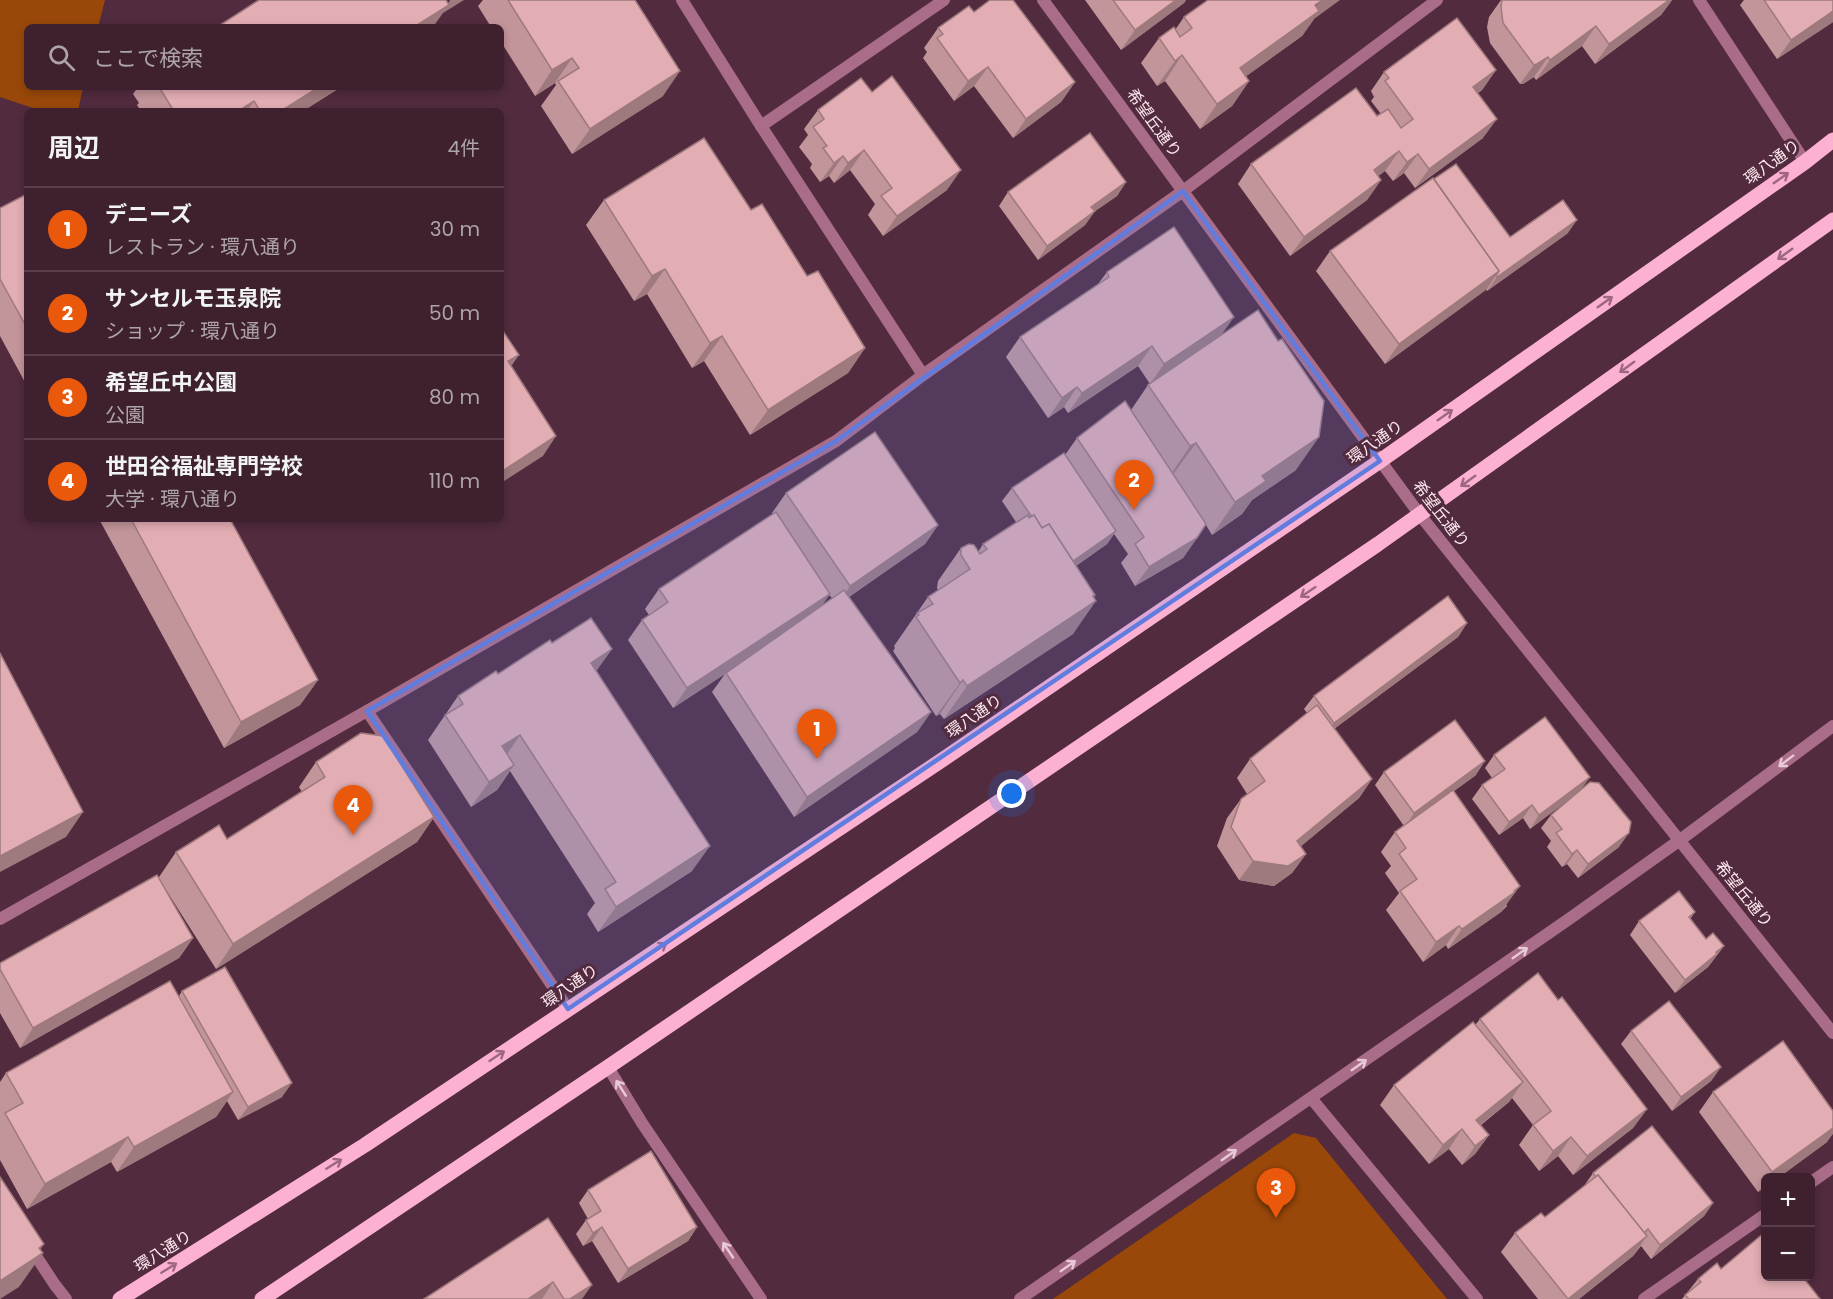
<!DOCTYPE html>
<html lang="ja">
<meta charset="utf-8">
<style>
body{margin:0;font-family:Poppins,"Noto Sans JP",sans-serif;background:#492d3a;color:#f1f3f6}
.controls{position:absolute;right:18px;bottom:18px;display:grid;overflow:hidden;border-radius:9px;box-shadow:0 3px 9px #0003}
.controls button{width:54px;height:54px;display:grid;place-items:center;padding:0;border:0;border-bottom:2px solid #573e4a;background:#3e202e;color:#f1f3f6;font:30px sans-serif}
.you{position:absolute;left:1012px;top:794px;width:21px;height:21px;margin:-15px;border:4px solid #fff;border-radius:50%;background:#1a73e8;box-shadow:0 0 0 9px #1a73e833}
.badge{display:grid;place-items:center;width:39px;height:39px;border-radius:50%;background:#ea580c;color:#fff;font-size:20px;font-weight:700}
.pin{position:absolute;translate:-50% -50px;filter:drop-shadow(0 2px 3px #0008)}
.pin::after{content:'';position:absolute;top:32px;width:21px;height:18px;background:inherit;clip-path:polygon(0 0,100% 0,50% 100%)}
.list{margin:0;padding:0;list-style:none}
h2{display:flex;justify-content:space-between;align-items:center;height:78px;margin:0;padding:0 24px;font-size:26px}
h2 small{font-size:20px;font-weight:400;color:#ada3aa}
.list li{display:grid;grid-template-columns:39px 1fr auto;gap:18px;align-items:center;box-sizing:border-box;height:84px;padding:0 24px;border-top:2px solid #573e4a}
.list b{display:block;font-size:22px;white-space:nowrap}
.list p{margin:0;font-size:20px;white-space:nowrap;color:#ada3aa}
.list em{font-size:20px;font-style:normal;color:#ada3aa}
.icon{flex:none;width:33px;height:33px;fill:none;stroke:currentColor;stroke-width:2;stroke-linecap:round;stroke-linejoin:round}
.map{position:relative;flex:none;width:1833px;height:1299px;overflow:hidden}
.search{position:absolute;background:#3e202e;box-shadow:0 3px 9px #0003;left:24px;top:24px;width:480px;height:66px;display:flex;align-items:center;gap:15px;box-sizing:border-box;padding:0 21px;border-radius:9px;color:#ada3aa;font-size:22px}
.panel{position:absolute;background:#3e202e;box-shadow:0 3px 9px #0003;left:24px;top:108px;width:480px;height:414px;border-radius:9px}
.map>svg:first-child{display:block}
</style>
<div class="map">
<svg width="1833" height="1299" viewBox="0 0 1833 1299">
<rect width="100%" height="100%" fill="#522b3e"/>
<g fill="#994809">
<polygon points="0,0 105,0 98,27 27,27 27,87 83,87 78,111 42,111 0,97"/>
<polygon points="1294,1133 1316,1138 1447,1299 1053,1299"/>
</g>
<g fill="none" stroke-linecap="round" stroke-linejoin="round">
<g stroke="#aa6d89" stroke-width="12">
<polyline points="682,0 761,126 923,375"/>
<polyline points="1699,0 1805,162"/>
<polyline points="761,126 944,0"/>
<polyline points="367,711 568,1009"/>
<polyline points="0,919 367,711 836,441 923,375 1183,191 1437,0"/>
<polyline points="608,1067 642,1123 761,1299"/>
<polyline points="1311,1098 1477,1299"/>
<polyline points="1810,1183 1833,1167"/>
<polyline points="30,1247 55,1285 66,1299"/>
<polyline points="1020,1299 1569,919 1680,840 1833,726"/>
<polyline points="1644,1299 1766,1214"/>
</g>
<polyline stroke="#aa6d89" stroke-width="12" points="1043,0 1420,515 1833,1033"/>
<g stroke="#fcb1d3" stroke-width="15">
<polyline points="120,1299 365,1145 942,760 1380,461 1805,162 1833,140"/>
<polyline points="262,1299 608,1067 1378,544 1833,220"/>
</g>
</g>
<g fill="#c2959a" fill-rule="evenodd">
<polygon points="483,0 635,0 663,96 572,154 541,106 556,85 555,83 535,96 501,42 501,27 491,27 478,6"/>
<polygon points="1085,0 1186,0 1184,3 1121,50"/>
<polygon points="1501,0 1672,0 1661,15 1595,64 1582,46 1536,80 1534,77 1523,84 1520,84 1490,43 1487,27 1489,17"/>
<polygon points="1744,0 1833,0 1833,22 1777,59 1740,5"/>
<polygon points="974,12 1075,82 1061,102 1013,138 974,86 954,101 923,58 927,52 924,48 938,28"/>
<polygon points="1184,17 1314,19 1302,36 1246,76 1249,81 1232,106 1200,129 1165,81 1157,86 1141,63 1159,38 1175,30"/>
<polygon points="1496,70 1482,90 1478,93 1483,138 1415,188 1404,173 1393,181 1385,171 1378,176 1381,180 1367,200 1290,256 1238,184 1251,164 1377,116 1381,114 1371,101 1374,97 1371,91 1384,72"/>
<polygon points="138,87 341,87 303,111 141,111 137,105 139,103 133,94"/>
<polygon points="818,110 947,190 883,236 868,215 875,204 850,170 834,183 829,176 820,182 810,168 812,164 799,147 808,135 804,129"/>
<polygon points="1126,182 1117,196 1095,211 1085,225 1038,260 999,206 1008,192"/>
<polygon points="27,194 27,386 0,336 0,208"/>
<polygon points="604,200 751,210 807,276 865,348 848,373 750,435 704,361 692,368 647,294 634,301 586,225"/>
<polygon points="1568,233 1487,291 1486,289 1385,364 1316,271 1330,251"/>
<polygon points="1107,272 1221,336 1296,470 1252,500 1242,514 1212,535 1206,525 1183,558 1135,586 1121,563 1128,554 1114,534 1107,544 1076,566 1095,595 1073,634 944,719 940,714 936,716 893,651 895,648 894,646 928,597 938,590 937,588 938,581 961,548 978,552 983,544 1016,522 1002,501 1012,488 1065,455 1077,438 1131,410 1148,385 1150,384 1138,366 1068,413 1064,407 1048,418 1006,357 1020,337 1098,284"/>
<path d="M786,493L938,525L925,544L849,597L931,712L917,732L794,817L712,692L725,674L673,708L628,640L642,620L649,615L645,609L659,589L773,514L772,513ZM829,595L832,598L822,605Z"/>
<polygon points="99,519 230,519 318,680 300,705 224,748"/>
<polygon points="1467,623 1458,637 1334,729 1372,779 1359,798 1300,847 1306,854 1292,873 1274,886 1239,880 1217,846 1227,818 1241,799 1247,794 1237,778 1250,759 1307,713 1304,709 1314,696"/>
<polygon points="552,643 612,649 596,671 692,871 598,932 587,914 595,903 510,771 497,790 471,807 428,740 458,696"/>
<polygon points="1494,755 1590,777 1581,789 1619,847 1578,878 1567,864 1562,867 1547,847 1551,841 1541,828 1551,815 1572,797 1530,829 1523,818 1499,835 1472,799 1482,785 1492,778 1485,768"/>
<polygon points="316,762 434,817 417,842 216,969 161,882 193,938 179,958 20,1048 0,1013 0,963 159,877 176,852 227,839 302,792 299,787"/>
<polygon points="1384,772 1476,775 1454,791 1507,906 1501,912 1448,949 1446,945 1423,962 1386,910 1399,893 1385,873 1391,866 1381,852 1395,832 1404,826 1375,785"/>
<polygon points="1695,912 1690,919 1706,939 1724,946 1708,967 1675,993 1630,935 1639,921"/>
<polygon points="182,991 282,1097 238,1120 227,1101 216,1117 117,1172 111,1162 27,1209 0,1160 0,1082 6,1073 179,996"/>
<polygon points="1558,1000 1647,1109 1633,1128 1573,1175 1558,1156 1539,1171 1519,1145 1533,1125 1512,1098 1509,1102 1481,1125 1489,1135 1475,1154 1462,1165 1449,1149 1429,1164 1380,1105 1394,1085 1476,1024 1480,1019"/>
<polygon points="1631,1031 1721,1067 1711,1081 1672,1111 1621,1044"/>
<polygon points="1713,1092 1827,1142 1778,1178 1766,1178 1766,1187 1758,1192 1699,1112"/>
<polygon points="1593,1173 1713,1203 1704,1216 1651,1259 1641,1246 1633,1256 1579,1299 1538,1299 1501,1252 1515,1233 1545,1217 1584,1186"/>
<polygon points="588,1190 697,1227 688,1241 618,1283 592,1241 583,1246 576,1234 586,1220 588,1219 579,1203"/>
<polygon points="548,1218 582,1299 424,1299"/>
<polygon points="1721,1269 1820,1299 1682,1299 1698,1279"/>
</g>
<g fill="#9e797d">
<polygon points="450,0 464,0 443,13 433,27 414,27 446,7"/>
<polygon points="1176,0 1186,0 1184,3 1121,50 1135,30"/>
<polygon points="1323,0 1340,0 1314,19 1302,36 1223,93 1240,68"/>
<polygon points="1669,0 1672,0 1661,15 1595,64 1609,44"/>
<polygon points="1833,11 1833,22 1777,59 1791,40"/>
<polygon points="1596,26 1582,46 1536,80 1550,60"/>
<polygon points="1182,55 1165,81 1157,86 1175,61"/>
<polygon points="1548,57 1534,77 1523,84 1520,84 1534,65"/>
<polygon points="572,58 555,83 535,96 552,70"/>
<polygon points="988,67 974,86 954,101 968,81"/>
<polygon points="1496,70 1482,90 1460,107 1473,87"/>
<polygon points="680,71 663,96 572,154 590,129"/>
<polygon points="1249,81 1232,106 1200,129 1217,104"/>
<polygon points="1075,82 1061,102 1013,138 1026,119"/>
<polygon points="319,87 341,87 303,111 281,111"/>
<polygon points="254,101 247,111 240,111 243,108"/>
<polygon points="1497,119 1483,138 1415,188 1429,169"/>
<polygon points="864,150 850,170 834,183 848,163"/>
<polygon points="1399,151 1385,171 1360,190 1374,170"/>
<polygon points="1418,154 1404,173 1393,181 1407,162"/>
<polygon points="843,156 829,176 820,182 834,163"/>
<polygon points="961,170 947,190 883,236 897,216"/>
<polygon points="1381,180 1367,200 1290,256 1304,237"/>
<polygon points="1126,182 1117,196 1081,221 1091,207"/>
<polygon points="1095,211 1085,225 1038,260 1047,246"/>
<polygon points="1577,220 1568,233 1487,291 1497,277"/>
<polygon points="665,269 647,294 634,301 652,276"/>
<polygon points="1499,271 1486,290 1385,364 1399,344"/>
<polygon points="1234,317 1220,337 1150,384 1164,364"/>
<polygon points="722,336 704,361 692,368 710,343"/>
<polygon points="1152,346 1138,366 1068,413 1082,393"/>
<polygon points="865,348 848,373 750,435 768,410"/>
<polygon points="519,355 505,375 508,361"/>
<polygon points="1077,387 1064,407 1048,418 1062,398"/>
<polygon points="556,436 543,456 501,483 501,472"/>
<polygon points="1319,437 1296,470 1252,500 1242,514 1212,535 1235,502 1262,476"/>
<polygon points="1196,443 1172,476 1167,480 1190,446"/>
<polygon points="938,525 925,544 837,605 850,586"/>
<polygon points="1116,531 1107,544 1055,580 1065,566"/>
<polygon points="1197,538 1183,558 1135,586 1149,567"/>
<polygon points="830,594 816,614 673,708 687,688"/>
<polygon points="1095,595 1086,608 1096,601 1073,634 944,719 967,686"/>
<polygon points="1467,623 1458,637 1324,736 1334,723"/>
<polygon points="612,649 594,674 591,663"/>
<polygon points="318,680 300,705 224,748 241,722"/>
<polygon points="963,680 940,714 936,716 960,683"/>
<polygon points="931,712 917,732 794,817 807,797"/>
<polygon points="520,735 503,760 502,746"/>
<polygon points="1485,761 1476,775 1405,827 1414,813"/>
<polygon points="514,765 497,790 471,807 489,782"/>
<polygon points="1590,777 1580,791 1530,829 1539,815"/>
<polygon points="1372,779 1359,798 1283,861 1297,841"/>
<polygon points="1532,805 1523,818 1499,835 1509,822"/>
<polygon points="83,812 66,837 0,872 0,856"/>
<polygon points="434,817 417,842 216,969 233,944"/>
<polygon points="1629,833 1619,847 1578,878 1588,864"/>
<polygon points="710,846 692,871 598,932 616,907"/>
<polygon points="1577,850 1567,864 1562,867 1572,854"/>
<polygon points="1306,854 1292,873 1274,886 1239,880 1253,861"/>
<polygon points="1520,886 1501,912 1448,949 1462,929"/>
<polygon points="1459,926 1446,945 1423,962 1436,942"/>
<polygon points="193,938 179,958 20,1048 33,1028"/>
<polygon points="1724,946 1708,967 1675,993 1685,980"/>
<polygon points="1721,1067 1711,1081 1672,1111 1681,1097"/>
<polygon points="1523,1082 1509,1102 1467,1135 1476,1120"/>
<polygon points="292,1083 282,1097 238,1120 248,1107"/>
<polygon points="233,1092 216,1117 117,1172 134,1147"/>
<polygon points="1647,1109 1633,1128 1573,1175 1587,1156"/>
<polygon points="1833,1128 1833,1134 1827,1142 1778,1178 1768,1178 1772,1172"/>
<polygon points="1462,1129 1449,1149 1429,1164 1443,1145"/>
<polygon points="1489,1135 1475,1154 1462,1165 1475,1146"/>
<polygon points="128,1137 111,1162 27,1209 45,1184"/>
<polygon points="1571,1137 1558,1156 1539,1171 1553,1151"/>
<polygon points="1766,1182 1766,1187 1758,1192"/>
<polygon points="1713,1203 1704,1216 1651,1259 1660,1245"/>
<polygon points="602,1227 592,1241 583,1246 593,1233"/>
<polygon points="697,1227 688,1241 618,1283 628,1269"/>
<polygon points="1648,1229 1639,1243 1647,1236 1633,1256 1579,1299 1568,1299"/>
<polygon points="44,1244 34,1259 43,1253 19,1287 0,1299 0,1281"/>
<polygon points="553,1282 542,1299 528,1299"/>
<polygon points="592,1285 582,1299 570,1299"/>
</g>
<g fill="#e2adb3" stroke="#9e797d" stroke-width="1.5">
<polygon points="259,0 446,0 449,5 414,27 217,27"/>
<polygon points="508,0 635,0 680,71 590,129 558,81 579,68 572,58 552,70"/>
<polygon points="990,0 1013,0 1075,82 1026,119 988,67 968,81 937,38 943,34 938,28 969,6 974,12"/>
<polygon points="1113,0 1176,0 1135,30"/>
<polygon points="1208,0 1323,0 1315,5 1319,11 1240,68 1249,81 1217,104 1182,55 1175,61 1159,38 1174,27 1180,37 1192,28 1184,17"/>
<polygon points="1502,0 1669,0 1609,44 1596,26 1550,60 1548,57 1537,64 1534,65 1503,23 1501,7"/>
<polygon points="1764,0 1833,0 1833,11 1791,40"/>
<polygon points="1457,18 1496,70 1473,87 1497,119 1429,169 1418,154 1407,162 1399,151 1374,170 1381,180 1304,237 1251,164 1356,88 1377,116 1388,109 1401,128 1413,119 1385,81 1389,78 1384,72"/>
<polygon points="892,76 961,170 897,216 881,196 892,188 864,150 848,163 843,156 834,163 823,148 827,146 813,127 824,119 818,110 861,78 872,92"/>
<polygon points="159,87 319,87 281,111 260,111 254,101 243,108 245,111 167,111 172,108"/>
<polygon points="1090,133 1126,182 1091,207 1095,211 1047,246 1008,192"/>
<polygon points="704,138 751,210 762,204 807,276 818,271 865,348 768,410 722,336 710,343 665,269 652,276 604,200"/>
<polygon points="1456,164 1510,237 1563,200 1577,220 1497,277 1496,276 1499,271 1434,179"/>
<polygon points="1433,178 1499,271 1399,344 1330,251"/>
<polygon points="27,194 27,328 0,279 0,208"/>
<polygon points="1174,227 1234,317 1164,364 1152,346 1082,393 1077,387 1062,398 1020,337 1109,277 1107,272"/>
<polygon points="1258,310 1278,341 1282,339 1324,401 1319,437 1262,476 1266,481 1235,502 1196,443 1190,446 1148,385"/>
<polygon points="501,328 519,355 508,361 556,436 501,472"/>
<polygon points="1125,401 1206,524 1197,538 1149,567 1135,544 1144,537 1077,438"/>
<polygon points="875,432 938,525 850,586 786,493"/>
<polygon points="1064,453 1116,531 1073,561 1049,524 1042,528 1034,515 1032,517 1012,488"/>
<polygon points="776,512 830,594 687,688 642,620 668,602 659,589"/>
<polygon points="1028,515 1029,518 1034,515 1042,528 1049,524 1095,595 1093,596 1096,601 967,686 963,680 960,683 916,617 919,615 917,613 933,604 928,597 970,569 961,555 961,548 969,544 974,545 980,554 987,549 983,544"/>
<polygon points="131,519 230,519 318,680 241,722"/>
<polygon points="844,590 931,712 807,797 726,673"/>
<polygon points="1448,596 1467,623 1334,723 1314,696"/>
<polygon points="591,618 612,649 591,663 710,846 616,907 605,889 616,882 520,735 502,746 514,765 489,782 445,715 463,704 458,696 496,671 498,674 550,640 552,643"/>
<polygon points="0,653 83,812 0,856"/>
<polygon points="1317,705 1372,779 1297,841 1306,854 1288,866 1253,861 1231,827 1241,799 1265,781 1250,759"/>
<polygon points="1545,717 1590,777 1539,815 1532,805 1509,822 1482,785 1505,769 1494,755"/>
<polygon points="1455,720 1485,761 1414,813 1384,772"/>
<polygon points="361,733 383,736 434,817 233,944 176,852 219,825 227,839 325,777 316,762"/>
<polygon points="1590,782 1599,783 1631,822 1629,833 1588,864 1577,850 1572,854 1556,833 1562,829 1551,815"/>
<polygon points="1453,790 1520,886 1514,891 1515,892 1462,929 1459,926 1436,942 1400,891 1417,879 1399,854 1406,848 1395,832"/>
<polygon points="157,875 193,938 33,1028 0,969 0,963"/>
<polygon points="1679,891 1695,912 1689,917 1706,939 1713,933 1724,946 1716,952 1718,953 1685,980 1639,921"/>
<polygon points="225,967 292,1083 248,1107 182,991"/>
<polygon points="1538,973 1558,1000 1562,997 1647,1109 1587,1156 1571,1137 1553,1151 1533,1125 1551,1111 1480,1019"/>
<polygon points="170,981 233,1092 134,1147 128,1137 45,1184 5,1113 23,1103 6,1073"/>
<polygon points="1669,1001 1721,1067 1681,1097 1631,1031"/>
<polygon points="1473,1022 1523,1082 1476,1120 1489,1135 1475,1146 1462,1129 1443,1145 1394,1085"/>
<polygon points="1783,1041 1833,1111 1833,1128 1772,1172 1713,1092"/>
<polygon points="1652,1126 1713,1203 1660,1245 1648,1229 1644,1233 1598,1175 1596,1177 1593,1173"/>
<polygon points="651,1151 697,1227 628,1269 602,1227 593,1233 586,1220 601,1211 588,1190"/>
<polygon points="1598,1175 1647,1236 1568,1299 1515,1233 1541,1213 1545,1217"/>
<polygon points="0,1177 44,1244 39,1248 43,1253 0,1281"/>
<polygon points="548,1218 592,1285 570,1299 564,1299 553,1282 528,1299 424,1299"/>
<polygon points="1765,1232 1766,1276 1802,1276 1820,1299 1689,1299 1685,1295 1701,1282 1698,1279 1717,1263 1721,1269"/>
</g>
<defs><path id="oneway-shaft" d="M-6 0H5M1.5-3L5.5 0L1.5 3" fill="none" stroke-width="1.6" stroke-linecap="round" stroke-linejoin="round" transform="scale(1.5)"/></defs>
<g stroke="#9e6781">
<use href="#oneway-shaft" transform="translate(1781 178) rotate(-35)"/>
<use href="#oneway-shaft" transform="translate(1785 254) rotate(144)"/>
<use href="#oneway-shaft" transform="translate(1605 302) rotate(-35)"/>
<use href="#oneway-shaft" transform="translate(1627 367) rotate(144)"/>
<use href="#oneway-shaft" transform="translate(1445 415) rotate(-35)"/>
<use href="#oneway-shaft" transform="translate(1468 481) rotate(144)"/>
<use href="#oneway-shaft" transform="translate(1308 592) rotate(146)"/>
<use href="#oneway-shaft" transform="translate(659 948) rotate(-34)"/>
<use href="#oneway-shaft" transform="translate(497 1056) rotate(-34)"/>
<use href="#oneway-shaft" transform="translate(334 1164) rotate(-32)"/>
<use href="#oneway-shaft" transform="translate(169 1268) rotate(-32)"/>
</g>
<g stroke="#e8c9d6">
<use href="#oneway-shaft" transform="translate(1786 761) rotate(143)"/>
<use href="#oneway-shaft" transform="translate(1520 953) rotate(-35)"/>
<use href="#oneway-shaft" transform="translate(1359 1065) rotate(-35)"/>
<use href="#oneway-shaft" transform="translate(621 1088) rotate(-122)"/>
<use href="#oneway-shaft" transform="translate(1229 1155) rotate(-35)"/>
<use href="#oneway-shaft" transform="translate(728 1250) rotate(-124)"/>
<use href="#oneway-shaft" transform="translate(1068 1266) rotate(-35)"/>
</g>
<path fill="#607cdf" fill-opacity="0.2" stroke="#607cdf" stroke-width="4.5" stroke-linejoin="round" d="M1183,191L1380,461L568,1009L367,711L836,441Z"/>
<g text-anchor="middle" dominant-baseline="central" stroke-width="6" stroke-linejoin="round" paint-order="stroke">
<g font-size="16" fill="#fde8f0" stroke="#522b3e">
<text transform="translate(1154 123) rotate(54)">希望丘通り</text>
<text transform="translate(1772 162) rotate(-36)">環八通り</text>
<text transform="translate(1375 442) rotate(-35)">環八通り</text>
<text transform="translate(1441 514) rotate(52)">希望丘通り</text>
<text transform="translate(974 716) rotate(-34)">環八通り</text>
<text transform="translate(1744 894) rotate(51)">希望丘通り</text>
<text transform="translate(570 986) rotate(-34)">環八通り</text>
<text transform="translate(163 1251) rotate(-32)">環八通り</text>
</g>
</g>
</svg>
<div class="controls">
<button>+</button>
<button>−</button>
</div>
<div class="you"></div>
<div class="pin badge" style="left:817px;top:759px">1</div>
<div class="pin badge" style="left:1134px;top:510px">2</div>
<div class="pin badge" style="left:1276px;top:1218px">3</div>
<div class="pin badge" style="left:353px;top:835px">4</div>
<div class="search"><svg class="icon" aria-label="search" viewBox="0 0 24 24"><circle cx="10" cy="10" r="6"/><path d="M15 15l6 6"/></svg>ここで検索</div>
<section class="panel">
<h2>周辺<small>4件</small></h2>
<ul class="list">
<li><span class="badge">1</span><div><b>デニーズ</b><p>レストラン · 環八通り</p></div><em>30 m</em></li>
<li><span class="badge">2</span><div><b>サンセルモ玉泉院</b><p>ショップ · 環八通り</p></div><em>50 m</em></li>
<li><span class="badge">3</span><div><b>希望丘中公園</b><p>公園</p></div><em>80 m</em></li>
<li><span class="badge">4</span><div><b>世田谷福祉専門学校</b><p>大学 · 環八通り</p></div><em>110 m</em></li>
</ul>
</section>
</div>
